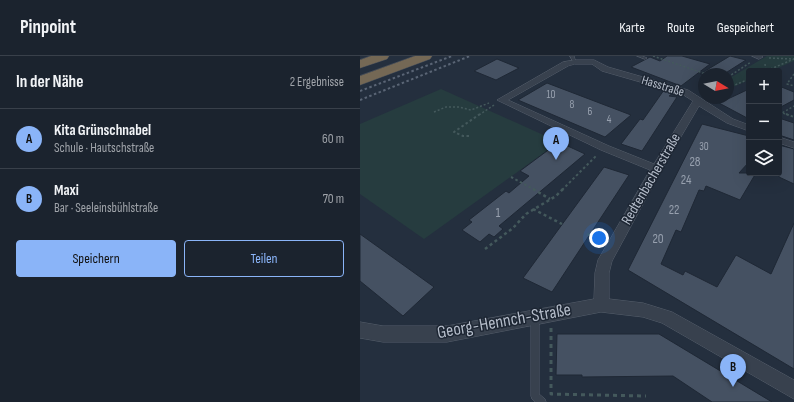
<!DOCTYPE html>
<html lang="de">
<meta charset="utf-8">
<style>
body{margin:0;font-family:"Sofia Sans Condensed",sans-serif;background:#282f3a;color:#f1f3f6}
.controls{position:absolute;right:12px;top:12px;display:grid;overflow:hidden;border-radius:4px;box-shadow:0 4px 16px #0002}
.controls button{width:36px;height:36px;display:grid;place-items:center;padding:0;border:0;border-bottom:1px solid #39404a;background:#1b232e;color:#f1f3f6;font:20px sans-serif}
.compass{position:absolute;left:338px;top:12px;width:36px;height:36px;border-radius:50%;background:#1b232e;box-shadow:0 4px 16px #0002;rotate:100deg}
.you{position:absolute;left:239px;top:182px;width:14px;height:14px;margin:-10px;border:3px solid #fff;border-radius:50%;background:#1a73e8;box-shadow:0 0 0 6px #1a73e833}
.badge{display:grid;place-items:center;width:26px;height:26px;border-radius:50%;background:#8ab4f8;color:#111;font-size:13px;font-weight:700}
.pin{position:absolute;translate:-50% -33px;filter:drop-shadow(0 1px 2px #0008)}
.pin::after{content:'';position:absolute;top:21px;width:14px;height:12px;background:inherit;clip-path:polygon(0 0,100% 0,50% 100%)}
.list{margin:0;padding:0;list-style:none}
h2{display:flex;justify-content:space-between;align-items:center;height:52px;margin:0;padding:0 16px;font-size:17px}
h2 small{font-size:13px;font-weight:400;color:#a0a4aa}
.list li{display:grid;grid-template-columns:26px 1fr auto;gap:12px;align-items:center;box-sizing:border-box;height:60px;padding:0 16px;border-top:1px solid #39404a}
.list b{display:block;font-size:15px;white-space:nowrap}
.list p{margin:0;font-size:13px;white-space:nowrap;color:#a0a4aa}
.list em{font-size:13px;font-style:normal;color:#a0a4aa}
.actions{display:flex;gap:8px;padding:12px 16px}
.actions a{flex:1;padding:9px 0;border:1px solid #8ab4f8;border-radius:4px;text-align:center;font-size:14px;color:#8ab4f8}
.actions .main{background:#8ab4f8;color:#111}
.icon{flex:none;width:22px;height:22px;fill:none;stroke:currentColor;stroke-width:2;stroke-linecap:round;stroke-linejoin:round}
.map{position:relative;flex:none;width:434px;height:346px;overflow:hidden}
header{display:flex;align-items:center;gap:24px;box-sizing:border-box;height:56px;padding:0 20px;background:#1b232e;border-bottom:1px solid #39404a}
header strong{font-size:19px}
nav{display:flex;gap:22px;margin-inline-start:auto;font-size:14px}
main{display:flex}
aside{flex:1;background:#1b232e}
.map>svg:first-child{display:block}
</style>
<header>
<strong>Pinpoint</strong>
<nav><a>Karte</a><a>Route</a><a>Gespeichert</a></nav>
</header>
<main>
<aside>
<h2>In der Nähe<small>2 Ergebnisse</small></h2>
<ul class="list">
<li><span class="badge">A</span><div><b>Kita Grünschnabel</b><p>Schule · Hautschstraße</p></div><em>60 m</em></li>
<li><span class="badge">B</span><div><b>Maxi</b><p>Bar · Seeleinsbühlstraße</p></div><em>70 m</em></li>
</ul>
<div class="actions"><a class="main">Speichern</a><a>Teilen</a></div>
</aside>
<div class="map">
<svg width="434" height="346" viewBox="0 0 434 346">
<rect width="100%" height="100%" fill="#242f3e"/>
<g fill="#263c3f">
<polygon points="407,0 434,0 434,5 411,15 389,15 389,24 368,33 368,23"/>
<polygon points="81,33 199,86 64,183 0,138 0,68"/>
</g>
<g fill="#455162" stroke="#1f2835">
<polygon points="307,0 322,0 350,8 321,30 271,11 290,1 300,5"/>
<polygon points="370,0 386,4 364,18 340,18"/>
<polygon points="137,3 159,12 136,24 114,15"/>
<polygon points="187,27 271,59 245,81 158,44"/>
<polygon points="419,30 434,36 434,44 419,52"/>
<polygon points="389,33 389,63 359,47 372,41"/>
<polygon points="304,34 313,37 309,40 317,41 282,95 261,88 280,63 283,64"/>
<polygon points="419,62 434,67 434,84 419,79"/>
<polygon points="342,68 389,80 389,106 379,117 396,117 380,144 346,130 344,135 339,134 321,176 316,174 301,208 323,219 325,215 357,231 376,199 411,218 434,167 434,313 268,214"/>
<polygon points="199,86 225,98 139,170 143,173 134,181 129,178 120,186 102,174 112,166 109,164 146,135 149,137 169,120 160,115"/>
<polygon points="419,89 434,93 434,128 419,121"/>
<polygon points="244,111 269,119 192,236 163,222"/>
<polygon points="0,178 74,231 43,260 0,225"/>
<polygon points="197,278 299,278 412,346 352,346 313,320 222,321 222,319 196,319"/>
</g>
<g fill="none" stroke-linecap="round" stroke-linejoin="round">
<g stroke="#565f6c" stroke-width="1">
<g id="lane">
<polygon points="210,0 214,0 216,7 214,7"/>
<polygon points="277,0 282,0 287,2 285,3"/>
<polygon points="175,258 178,259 179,261 179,338 185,343 186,346 175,346 172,343 171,340 171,261 172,259"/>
</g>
</g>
<g stroke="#565f6c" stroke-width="1">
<g id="street">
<polygon points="392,0 402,0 403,1 399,3"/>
<path d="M215,4H234L248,11L328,34L373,63L389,69V75L367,67L339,50L302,113L252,205L249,217V243L283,247L312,256L434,324V343L302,267L283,261L241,256L87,286H23L0,282V266L23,270H87L234,243L235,217L238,204L290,114L241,94L137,44L203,6ZM215,8H232L242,15L322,38L333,45L294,108L249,90L148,44L208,10Z"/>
<polygon points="419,81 434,86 434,92 419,87"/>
</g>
</g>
<g stroke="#434c59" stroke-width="1">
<g id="highway">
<polygon points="11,0 29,0 27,3 0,12 0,4"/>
<polygon points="55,0 72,0 70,3 0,29 0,20"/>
</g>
</g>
<g stroke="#44595c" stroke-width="1.5" stroke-dasharray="2 2" stroke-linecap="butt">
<polyline points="293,0 346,18"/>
<polyline points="409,2 434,3"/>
<polyline points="405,8 406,15 434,3"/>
<polyline points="434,18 427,28 434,30"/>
<polyline points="368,21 391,6"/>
<polyline points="368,32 389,23"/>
<polyline points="74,56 86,51 99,51 111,54 129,47"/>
<polyline points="119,59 134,49"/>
<polyline points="429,59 422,57 434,50"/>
</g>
<g stroke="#44595c" stroke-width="2" stroke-dasharray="2.5 2.5" stroke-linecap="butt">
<polyline points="426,58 434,61"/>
<polyline points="109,80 103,80 94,76 120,58"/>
<polyline points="151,121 175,134"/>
<polyline points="202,134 237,99"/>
</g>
<g stroke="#44595c" stroke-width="2.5" stroke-dasharray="3 3" stroke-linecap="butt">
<polyline points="173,133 190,143"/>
<polyline points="173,153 202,168"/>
<polyline points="227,178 241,183"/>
<polyline points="125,193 153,172 166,158 196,140 203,133"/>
</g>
<polyline stroke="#44595c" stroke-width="3" stroke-dasharray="4 4" stroke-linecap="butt" points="191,272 191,338 286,340"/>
<use href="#lane" fill="#38414e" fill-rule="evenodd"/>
<use href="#street" fill="#38414e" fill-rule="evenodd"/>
<use href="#highway" fill="#746855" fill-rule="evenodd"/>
<g stroke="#5a6575" stroke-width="2" stroke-dasharray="2.5 2.5" stroke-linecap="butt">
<polyline points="0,35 92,0"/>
<polyline points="0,44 110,0"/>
</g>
</g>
<g text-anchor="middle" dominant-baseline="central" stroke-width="3" stroke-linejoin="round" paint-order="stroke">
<g font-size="11" fill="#98a1af">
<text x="191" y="38">10</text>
<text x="212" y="48">8</text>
<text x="230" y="55">6</text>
<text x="249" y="63">4</text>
<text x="344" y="90">30</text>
</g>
<g font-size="13" fill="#b4bcc9" stroke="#1d2633">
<text transform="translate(303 30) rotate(17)">Hasstraße</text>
</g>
<g font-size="13" fill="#98a1af">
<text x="335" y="106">28</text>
<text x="326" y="124">24</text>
<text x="314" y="154">22</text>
<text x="138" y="157">1</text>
<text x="298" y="183">20</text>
</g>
<g font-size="15" fill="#b4bcc9" stroke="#1d2633">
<text transform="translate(291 123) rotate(-60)">Redtenbacherstraße</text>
</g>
<g font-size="18" fill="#b4bcc9" stroke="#1d2633">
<text transform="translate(144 265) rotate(-10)">Georg-Hennch-Straße</text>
</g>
</g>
</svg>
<div class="controls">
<button>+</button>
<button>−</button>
<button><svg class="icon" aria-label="layers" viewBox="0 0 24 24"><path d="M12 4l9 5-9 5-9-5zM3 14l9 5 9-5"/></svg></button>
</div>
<svg class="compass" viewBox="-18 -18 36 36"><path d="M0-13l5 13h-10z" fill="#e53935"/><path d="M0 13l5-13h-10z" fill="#a0a4aa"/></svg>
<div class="you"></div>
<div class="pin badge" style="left:196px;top:104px">A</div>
<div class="pin badge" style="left:373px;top:331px">B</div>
</div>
</main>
